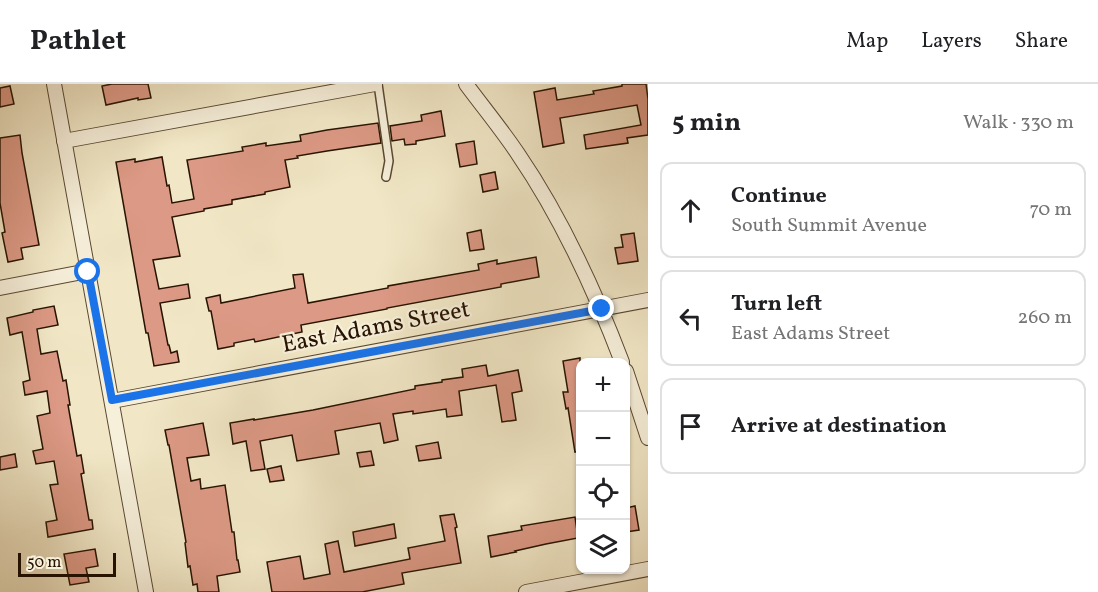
<!DOCTYPE html>
<meta charset="utf-8">
<style>
body{margin:0;font-family:Vollkorn,serif;background:#f6f6f6;color:#202124}
.controls{position:absolute;right:18px;bottom:18px;display:grid;overflow:hidden;border-radius:12px;box-shadow:0 2px 4px #0004}
.controls button{width:54px;height:54px;display:grid;place-items:center;padding:0;border:0;border-bottom:2px solid #e0e0e0;background:#fff;color:#202124;font:30px sans-serif}
.scale{position:absolute;left:18px;bottom:15px;width:98px;box-sizing:border-box;padding-left:6px;border:3px solid #271300;border-top:0;font-size:16px;line-height:21px;white-space:nowrap;color:#271300;-webkit-text-stroke:4px #f6efda;paint-order:stroke}
.stop{position:absolute;width:18px;height:18px;margin:-14px;border:4px solid #1a73e8;border-radius:50%;background:#fff}
.stop.end{background:#1a73e8;border-color:#fff;box-shadow:0 2px 6px #0008}
.list{margin:0;padding:0;list-style:none}
h2{display:flex;justify-content:space-between;align-items:center;height:78px;margin:0;padding:0 24px;font-size:26px}
h2 small{font-size:20px;font-weight:400;color:#757577}
.list li{display:grid;grid-template-columns:39px 1fr auto;gap:18px;align-items:center;box-sizing:border-box;height:96px;margin:0 12px 12px;padding:0 12px;border:2px solid #e0e0e0;border-radius:12px}
.list b{display:block;font-size:22px;white-space:nowrap}
.list p{margin:0;font-size:20px;white-space:nowrap;color:#757577}
.list em{font-size:20px;font-style:normal;color:#757577}
.icon{flex:none;width:33px;height:33px;fill:none;stroke:currentColor;stroke-width:2;stroke-linecap:round;stroke-linejoin:round}
.map{position:relative;flex:none;width:648px;height:508px;overflow:hidden}
header{display:flex;align-items:center;gap:36px;box-sizing:border-box;height:84px;padding:0 30px;background:#fff;border-bottom:2px solid #e0e0e0}
header strong{font-size:28px}
nav{display:flex;gap:33px;margin-inline-start:auto;font-size:21px}
main{display:flex}
aside{flex:1;background:#fff}
.map>svg:first-child{display:block}
</style>
<header>
<strong>Pathlet</strong>
<nav><a>Map</a><a>Layers</a><a>Share</a></nav>
</header>
<main>
<div class="map">
<svg width="648" height="508" viewBox="0 0 648 508">
<rect width="100%" height="100%" fill="#f1e7c6"/>
<filter id="stains"><feTurbulence type="fractalNoise" baseFrequency=".00333" numOctaves="4"/><feColorMatrix values="0 0 0 0 .2 0 0 0 0 .09 0 0 0 0 .02 0 0 0 .5 -.17"/></filter>
<radialGradient id="worn" r=".72"><stop offset=".6" stop-color="#630" stop-opacity="0"/><stop offset="1" stop-color="#630" stop-opacity=".3"/></radialGradient>
<g fill="#dc9985" stroke="#271300" stroke-width="1.5">
<polygon points="112,0 148,0 151,14 138,16 138,14 106,21 102,2"/>
<polygon points="622,0 646,0 648,15 648,51 627,54 628,59 586,65 584,51 641,41 637,21 560,34 564,59 543,63 534,8 555,4 557,16 594,10 593,7 622,2"/>
<polygon points="10,2 14,20 0,23 0,4"/>
<polygon points="441,27 445,52 416,57 416,60 405,61 404,55 392,57 390,42 422,37 421,31"/>
<polygon points="378,39 381,59 327,67 297,72 298,74 285,76 290,103 265,108 265,110 232,116 232,120 204,125 204,127 172,133 180,172 153,176 159,205 188,200 190,214 160,219 168,261 169,261 171,269 177,267 179,278 154,282 148,249 146,249 116,78 135,75 135,78 162,73 167,102 169,101 172,119 194,115 187,76 243,67 242,63 266,59 266,62 301,57 300,51 327,46"/>
<polygon points="20,51 22,69 39,161 21,164 23,175 8,178 2,149 5,148 0,119 0,54"/>
<polygon points="474,57 477,80 460,83 456,60"/>
<polygon points="495,88 498,105 483,108 480,91"/>
<polygon points="481,146 484,165 470,167 467,149"/>
<polygon points="634,149 638,177 618,180 615,164 623,163 621,151"/>
<polygon points="536,173 539,193 501,200 501,203 387,224 387,225 301,241 302,248 255,258 254,255 234,259 234,262 218,265 211,227 209,227 206,214 220,211 221,219 295,204 293,191 303,190 308,219 388,204 388,202 479,186 478,180 497,176 497,180"/>
<polygon points="54,222 58,241 37,245 41,270 57,267 63,297 66,296 70,321 68,321 77,372 81,371 84,389 81,390 89,436 92,436 93,445 48,453 46,438 57,436 50,401 58,400 54,377 36,380 33,367 43,365 37,332 50,329 47,307 25,311 23,298 30,296 22,248 10,251 7,234 33,228 33,226"/>
<polygon points="580,274 580,367 575,368 568,324 566,325 563,308 568,308 563,277"/>
<polygon points="486,281 488,292 518,286 522,307 512,309 516,336 502,338 496,301 459,307 462,331 447,333 446,325 413,330 413,327 393,330 398,356 384,359 380,339 335,347 339,370 297,377 292,351 260,357 265,385 251,387 246,357 233,360 230,339 254,335 254,336 313,326 415,305 415,302 442,298 442,296 463,293 462,285"/>
<polygon points="203,339 209,371 187,374 191,397 200,395 201,405 225,401 232,448 234,448 237,476 238,476 240,488 217,492 219,508 198,508 197,500 193,501 190,482 188,483 185,459 186,458 169,361 168,361 165,346"/>
<polygon points="438,358 441,374 419,377 416,362"/>
<polygon points="371,367 374,381 360,383 357,369"/>
<polygon points="15,370 17,383 0,386 0,373"/>
<polygon points="281,382 284,396 270,398 267,385"/>
<polygon points="635,422 639,446 626,448 626,424"/>
<polygon points="454,430 457,443 455,444 461,479 402,489 404,500 362,508 272,508 267,478 300,472 304,495 330,490 325,460 338,457 344,488 410,475 408,464 445,457 440,432"/>
<polygon points="575,433 578,454 546,460 515,467 516,468 491,473 488,452 522,446 521,442"/>
<polygon points="394,440 396,454 355,462 353,448"/>
<polygon points="95,465 98,482 86,484 89,498 70,501 64,470"/>
</g>
<g fill="none" stroke-linecap="round" stroke-linejoin="round">
<g stroke="#5a4832" stroke-width="10">
<polyline id="lane" points="378,0 389,77 386,93"/>
</g>
<g stroke="#5a4832" stroke-width="16">
<g id="street">
<polyline points="54,0 146,508"/>
<path d="M466,0C483,23 502,46 518,70C561,133 595,207 622,278"/>
<polyline points="64,57 375,0"/>
<polyline points="0,204 88,187"/>
<polyline points="626,287 648,354"/>
<polyline points="112,317 648,216"/>
<polyline points="526,508 648,485"/>
</g>
</g>
<use href="#lane" stroke="#f6efda" stroke-width="7"/>
<use href="#street" stroke="#f6efda" stroke-width="14"/>
</g>
<g fill="none" stroke-linecap="round" stroke-linejoin="round">
<polyline stroke="#1a73e8" stroke-width="8" points="88,188 112,316 602,225"/>
</g>
<g text-anchor="middle" dominant-baseline="central" stroke-width="4.5" stroke-linejoin="round" paint-order="stroke">
<g font-size="24" fill="#271300" stroke="#f6efda">
<text transform="translate(376 244) rotate(-11)">East Adams Street</text>
</g>
</g>
<rect width="100%" height="100%" filter="url(#stains)"/>
<rect width="100%" height="100%" fill="url(#worn)"/>
</svg>
<div class="controls">
<button>+</button>
<button>−</button>
<button><svg class="icon" aria-label="locate" viewBox="0 0 24 24"><circle cx="12" cy="12" r="6"/><path d="M12 2v4M12 18v4M2 12h4M18 12h4"/></svg></button>
<button><svg class="icon" aria-label="layers" viewBox="0 0 24 24"><path d="M12 4l9 5-9 5-9-5zM3 14l9 5 9-5"/></svg></button>
</div>
<div class="scale">50 m</div>
<div class="stop" style="left:88px;top:188px"></div>
<div class="stop end" style="left:602px;top:225px"></div>
</div>
<aside>
<h2>5 min<small>Walk · 330 m</small></h2>
<ul class="list">
<li><svg class="icon" aria-label="ahead" viewBox="0 0 24 24"><path d="M12 20V5M6 11l6-6 6 6"/></svg><div><b>Continue</b><p>South Summit Avenue</p></div><em>70 m</em></li>
<li><svg class="icon" aria-label="left" viewBox="0 0 24 24"><path d="M17 20v-9H6M10 6l-5 5 5 5"/></svg><div><b>Turn left</b><p>East Adams Street</p></div><em>260 m</em></li>
<li><svg class="icon" aria-label="arrive" viewBox="0 0 24 24"><path d="M6 21V4h12l-3 4 3 4H6"/></svg><div><b>Arrive at destination</b></div></li>
</ul>
</aside>
</main>
